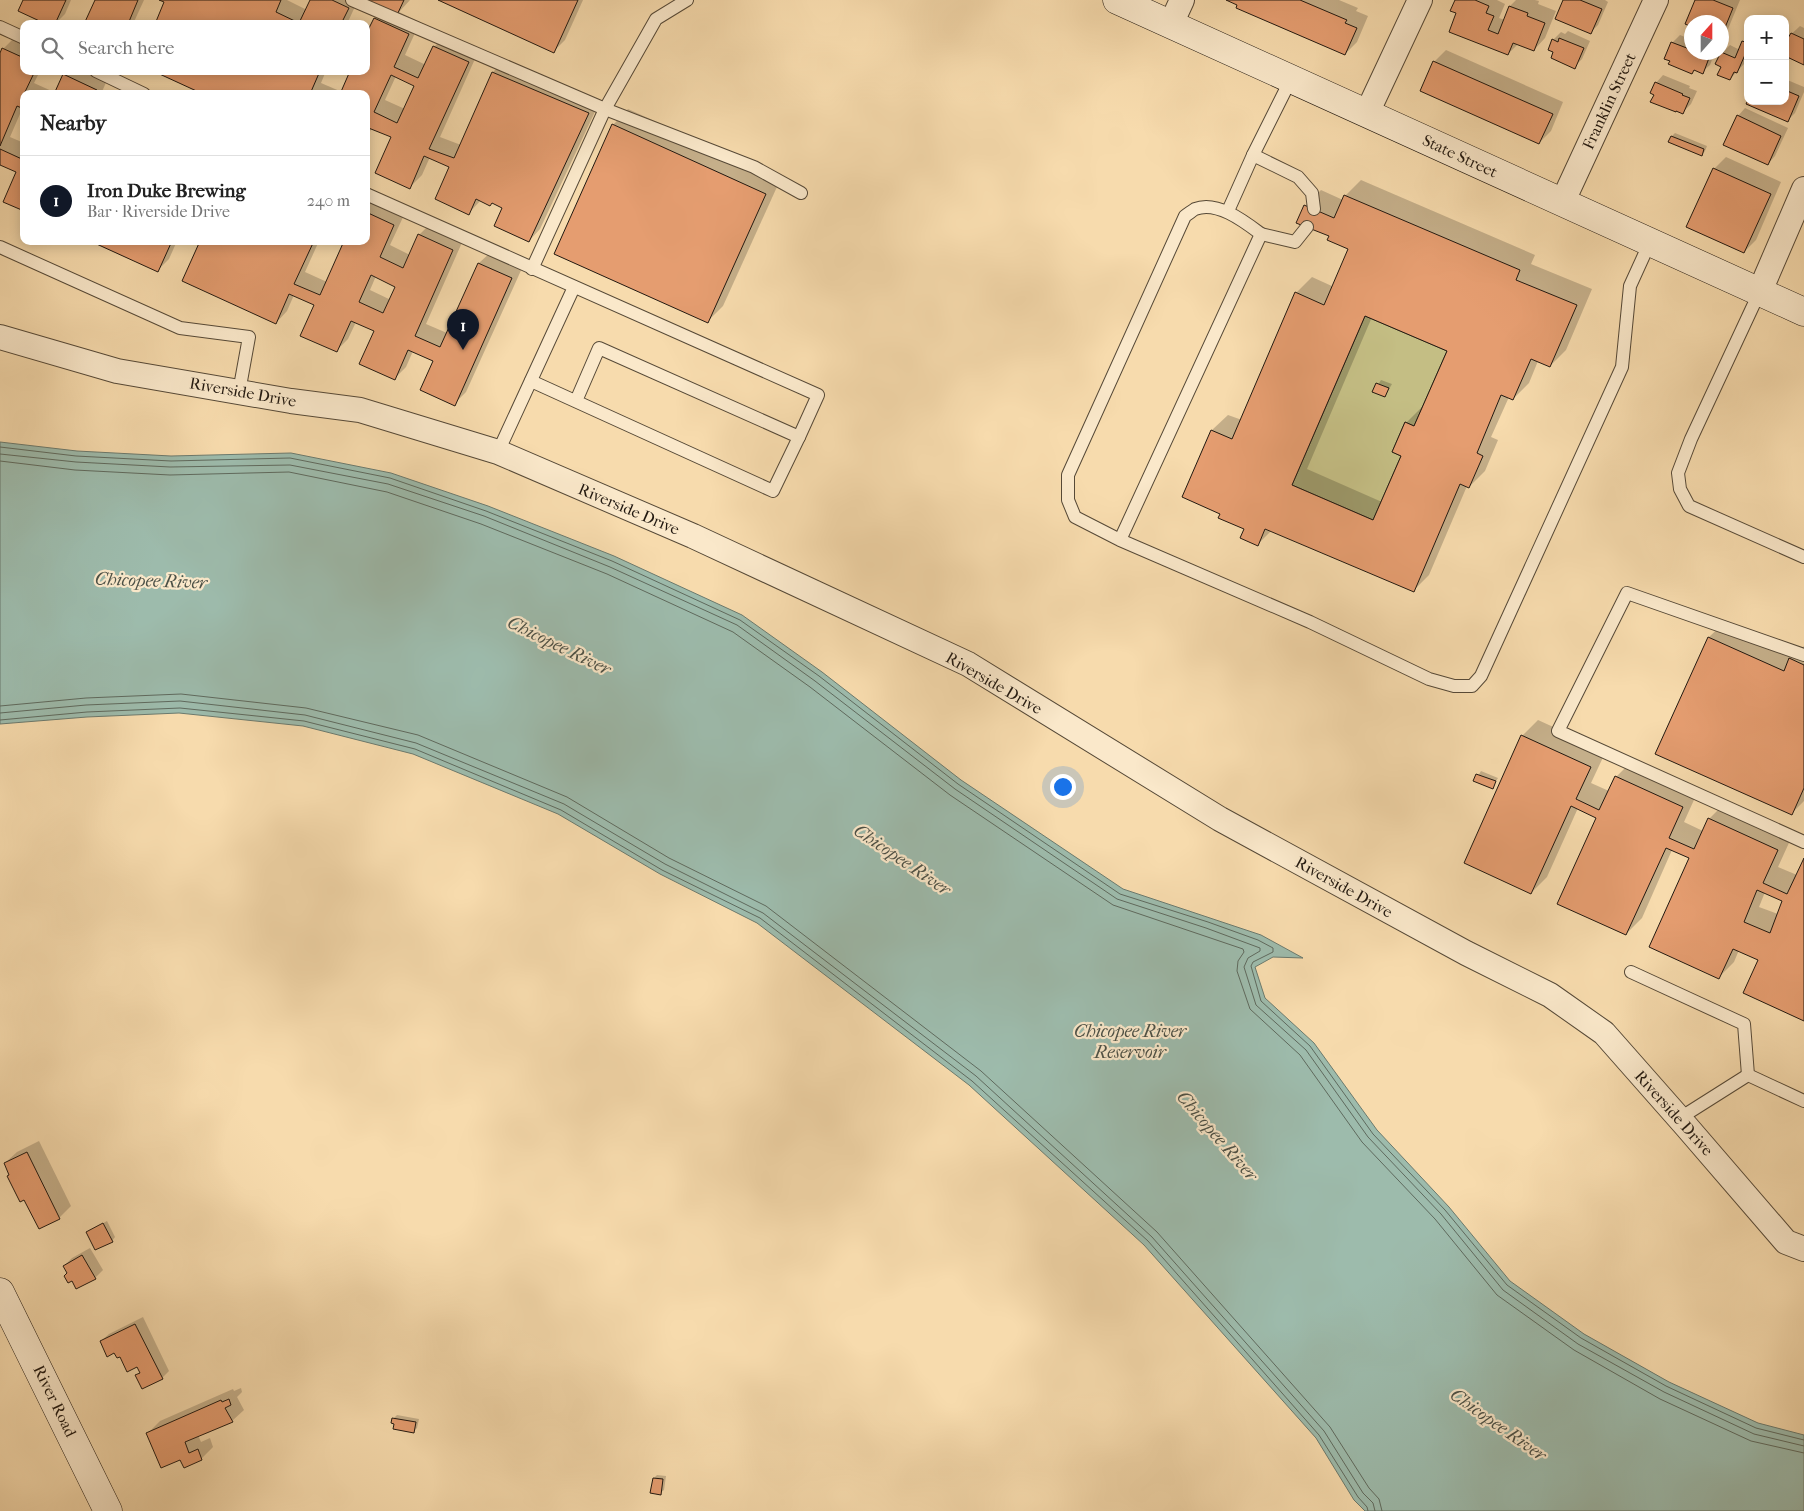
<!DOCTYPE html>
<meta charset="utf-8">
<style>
body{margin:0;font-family:"IM FELL French Canon",serif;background:#f2f2f2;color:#222}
.controls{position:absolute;right:15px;top:15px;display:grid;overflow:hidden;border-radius:10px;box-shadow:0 2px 12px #0003}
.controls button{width:45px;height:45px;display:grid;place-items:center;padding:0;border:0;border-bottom:1px solid #e0e0e0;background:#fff;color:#222;font:25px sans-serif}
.compass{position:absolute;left:1684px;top:15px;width:45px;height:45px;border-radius:50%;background:#fff;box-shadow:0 2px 12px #0003;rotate:21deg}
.you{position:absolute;left:1062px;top:786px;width:18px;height:18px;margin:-12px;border:4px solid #fff;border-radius:50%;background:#1a73e8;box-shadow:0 0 0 8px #1a73e833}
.badge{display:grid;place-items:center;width:32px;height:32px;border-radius:50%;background:#111827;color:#fff;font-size:16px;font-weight:700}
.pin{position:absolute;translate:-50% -41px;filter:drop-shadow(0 1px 2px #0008)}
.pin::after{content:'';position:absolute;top:26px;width:18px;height:15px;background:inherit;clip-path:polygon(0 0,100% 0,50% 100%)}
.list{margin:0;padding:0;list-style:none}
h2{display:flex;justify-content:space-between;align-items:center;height:65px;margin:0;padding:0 20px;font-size:21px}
h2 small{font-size:16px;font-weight:400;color:#767676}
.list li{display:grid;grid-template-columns:32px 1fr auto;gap:15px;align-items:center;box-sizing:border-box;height:90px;padding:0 20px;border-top:1px solid #e0e0e0}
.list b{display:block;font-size:19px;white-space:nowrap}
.list p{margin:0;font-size:16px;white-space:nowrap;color:#767676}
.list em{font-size:16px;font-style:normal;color:#767676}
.icon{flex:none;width:28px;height:28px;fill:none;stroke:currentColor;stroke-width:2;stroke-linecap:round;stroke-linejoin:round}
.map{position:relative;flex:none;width:1804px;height:1511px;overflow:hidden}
.search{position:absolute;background:#fff;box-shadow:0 2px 12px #0003;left:20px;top:20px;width:350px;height:55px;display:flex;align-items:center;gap:12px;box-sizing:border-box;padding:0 18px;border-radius:10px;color:#767676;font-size:19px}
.panel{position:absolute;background:#fff;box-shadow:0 2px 12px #0003;left:20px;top:90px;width:350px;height:155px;border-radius:10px}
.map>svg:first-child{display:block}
</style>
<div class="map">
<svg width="1804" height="1511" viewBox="0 0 1804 1511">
<rect width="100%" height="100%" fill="#f7dbad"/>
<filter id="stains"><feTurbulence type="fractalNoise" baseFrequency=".004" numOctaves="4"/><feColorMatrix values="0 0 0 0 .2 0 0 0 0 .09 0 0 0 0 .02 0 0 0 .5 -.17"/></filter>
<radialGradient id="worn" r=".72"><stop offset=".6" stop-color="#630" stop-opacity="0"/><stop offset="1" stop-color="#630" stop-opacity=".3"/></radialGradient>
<polygon fill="#c4be84" stroke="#726b4a" points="1365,316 1447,351 1414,426 1405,422 1392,452 1401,456 1373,520 1292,485"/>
<polygon fill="#9dbbac" stroke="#6b7a6e" points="0,442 77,451 171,456 291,453 391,473 488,506 614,556 742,615 822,672 961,780 1123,889 1261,935 1303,958 1273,957 1255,967 1265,998 1314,1043 1377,1130 1449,1207 1510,1281 1584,1334 1669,1382 1758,1423 1804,1435 1804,1511 1365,1511 1354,1500 1316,1438 1144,1245 969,1085 757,923 660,874 558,814 413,754 303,726 179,713 87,717 0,724"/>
<g fill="#0003" fill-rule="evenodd">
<polygon points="24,0 71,0 65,14 55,24 49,24"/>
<polygon points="96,0 144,0 133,24 85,24"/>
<polygon points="163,0 287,0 307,10 311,0 358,0 347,24 156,24 166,2"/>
<path d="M367,0H410L399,12L420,22L405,55L426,65L434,47L446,35L479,50L440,137L461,145L493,72L505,60L600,101L540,229L529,241L504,208L492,202L481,200L469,213L451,166L430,157L422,175L410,187L392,136L372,127L366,141V94H248L244,92L243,94H206L156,71H326L321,83L342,92L366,71V37L375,18L385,8ZM396,76L416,86L405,109L385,100Z"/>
<polygon points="441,0 583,0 565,40 554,51"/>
<polygon points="1228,0 1339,0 1358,8 1356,11 1368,16 1357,42 1345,54"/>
<polygon points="1457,0 1497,0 1505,4 1499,18 1505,20 1510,6 1516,0 1535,0 1539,1 1538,4 1556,11 1545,38 1534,50 1518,44 1508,54"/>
<polygon points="1564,0 1605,0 1608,2 1598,25 1591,32"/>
<polygon points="1696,0 1740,0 1728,29 1722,35 1722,22 1687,24"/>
<polygon points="1800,26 1804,28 1804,64 1785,55 1785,40"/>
<polygon points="1568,31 1590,41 1582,59 1574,67 1555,52 1553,40 1561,32 1565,34"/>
<polygon points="1680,35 1692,40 1692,52 1715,52 1710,65 1702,72 1695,69 1692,72 1666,58 1672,43"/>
<polygon points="15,37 24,41 24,71 40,71 34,83 56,93 64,75 68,71 93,71 108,78 101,94 24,94 23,107 10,137 24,143 24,210 18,171 0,163 0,56 3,49"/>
<polygon points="1748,38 1748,56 1744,64 1730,79 1722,53 1730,45 1740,50 1744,42"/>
<polygon points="1446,50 1563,102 1551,131 1539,143 1434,62"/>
<polygon points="1663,75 1690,86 1689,88 1697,91 1691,104 1683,112 1655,94 1656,83"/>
<polygon points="1785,79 1804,87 1804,92 1795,113 1787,121"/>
<polygon points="1745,108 1788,128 1775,156 1768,164 1738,116"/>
<polygon points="628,109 781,178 723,306 707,322 613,125"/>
<polygon points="1675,133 1707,146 1705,151 1702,155 1672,136"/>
<polygon points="1726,157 1781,182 1756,240 1744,252 1714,169"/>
<path d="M1361,180L1535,255L1531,264L1592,289L1566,350L1550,366L1538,361L1529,383L1513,399L1509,397L1491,437L1498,440L1485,471L1469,487L1467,486L1429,575L1414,590L1272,530L1258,544L1245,528L1221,513L1212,430L1228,415L1242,420L1296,293L1312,277L1334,287L1350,248L1331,236L1305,206L1321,190L1343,200L1345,196ZM1372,317L1448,350L1424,407H1422L1406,423L1394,452L1403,455L1382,502L1307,469Z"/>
<path d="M372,198L405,213L390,245L410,255L419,235L431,223L464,238L426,324L447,333L479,263L491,252L523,266L466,392L454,404L434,360L413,351L406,367L395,378L376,331L356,322L348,339L336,351L316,305L294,295L287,311L276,323L201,241H319L305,272L327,282L366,241V203ZM376,276L397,286L391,300L370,290Z"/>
<polygon points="93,241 177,241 169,259 157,271"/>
<polygon points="1381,380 1392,384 1385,396 1374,391"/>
<polygon points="1725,622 1796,654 1804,646 1804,801 1791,814 1657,754 1709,637"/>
<path d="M1538,720L1606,751L1591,783L1609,791L1616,777L1632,761L1698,791L1684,822L1703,831L1709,819L1725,803L1793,834L1778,867L1797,875L1804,859V1020L1760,960L1739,950L1734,962L1719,977L1690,858L1672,850L1642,918L1626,934L1597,817L1578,808L1547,877L1531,893L1465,863L1522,736ZM1765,892L1784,900L1778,914L1759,907Z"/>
<polygon points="1481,771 1498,778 1492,788 1475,781"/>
<polygon points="39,1141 71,1206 59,1218 39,1228 5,1163 17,1152"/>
<polygon points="107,1221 115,1237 112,1241 87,1232"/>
<polygon points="90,1248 103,1270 95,1278 77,1288 64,1266 72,1258"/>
<polygon points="143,1317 169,1371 162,1378 137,1376 141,1372 138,1366 101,1341 109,1334"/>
<polygon points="241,1388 242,1392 237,1397 244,1410 232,1421 198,1435 201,1442 210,1438 213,1447 201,1459 181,1459 148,1433 160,1421 233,1389 234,1391"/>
<polygon points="397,1415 419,1419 417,1428 413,1432 394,1418"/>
<polygon points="657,1475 666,1476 664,1490 660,1493 654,1478"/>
</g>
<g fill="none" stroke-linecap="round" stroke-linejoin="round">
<g stroke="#5f6a5e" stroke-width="1">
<polyline points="0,447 76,456 171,461 290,458 390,478 486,511 612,561 740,620 819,676 958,784 1120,894 1208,922 1258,940 1273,948 1273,952 1253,962 1251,966 1261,1001 1310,1046 1373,1134 1445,1210 1507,1285 1581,1338 1666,1386 1756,1428 1804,1440"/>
<polyline points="0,454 76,462 170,467 290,465 388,484 484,516 610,567 737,625 815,681 955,789 1117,899 1206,928 1260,948 1260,951 1248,958 1244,967 1256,1005 1306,1050 1368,1137 1441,1214 1503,1290 1578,1344 1664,1392 1754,1434 1804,1446"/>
<polyline points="0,461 75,470 170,475 289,472 387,492 481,524 607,574 733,632 810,687 950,795 1113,905 1243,949 1244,952 1238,961 1237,971 1250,1009 1300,1055 1362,1142 1435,1219 1497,1295 1574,1350 1660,1399 1751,1441 1804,1453"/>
<polyline points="0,706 86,698 181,694 306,708 418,735 567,797 669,858 766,906 981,1071 1157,1232 1330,1427 1369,1488 1379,1499 1382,1511"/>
<polyline points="0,713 86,705 180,701 305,715 416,743 564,804 665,864 763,913 976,1076 1152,1237 1324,1431 1363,1493 1373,1503 1375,1511"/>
<polyline points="0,720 87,712 180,708 304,721 415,749 561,810 662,870 760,918 972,1081 1148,1241 1319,1435 1358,1497 1367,1507 1368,1511"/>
</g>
</g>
<g fill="#e59d70" stroke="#211810" fill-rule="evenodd">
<polygon points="23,0 66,0 55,24 46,24 18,11"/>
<polygon points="95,0 138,0 128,24 84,24"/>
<polygon points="159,0 281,0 276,12 299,23 310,0 332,0 349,8 341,24 155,24 164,2"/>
<polygon points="364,0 404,0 397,15"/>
<polygon points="438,0 578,0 554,53"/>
<polygon points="1226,0 1300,0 1347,20 1345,23 1357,28 1345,55 1236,8 1237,5"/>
<polygon points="1455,0 1475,0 1489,6 1486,13 1494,16 1488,30 1498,34 1509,6 1528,13 1527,16 1545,23 1534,51 1513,43 1508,55 1449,32 1456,13 1450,11"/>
<polygon points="1563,0 1580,0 1602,9 1591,34 1555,19"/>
<polygon points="1695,0 1713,0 1733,8 1722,35 1722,22 1692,22 1692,27 1685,24"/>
<path d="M374,18L409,34L394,67L418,78L433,46L469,62L429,149L454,158L492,72L589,113L529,242L494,226L502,208L492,203L490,206L476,199L469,215L435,199L449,167L424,156L410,189L375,173L391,137L366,127V94H340L350,71H366V34ZM391,75L414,86L397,123L374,112Z"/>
<polygon points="1791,33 1804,39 1804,65 1785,56 1785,43"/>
<polygon points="1559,38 1584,48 1575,69 1551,58 1553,52 1548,50 1552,39 1558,42"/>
<polygon points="1742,41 1748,43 1748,48 1737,73 1734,72 1730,80 1717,75 1721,67 1715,64 1721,52 1735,58"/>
<polygon points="1671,42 1692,50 1692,52 1697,52 1709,58 1703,74 1694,70 1692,74 1668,64 1670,61 1664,59"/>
<polygon points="2,48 24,58 24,71 35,71 24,94 24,109 17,106 0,146 0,53"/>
<polygon points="1433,61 1553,114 1539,144 1420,91"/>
<polygon points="153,71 320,71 310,94 245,94 239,91 238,94 203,94"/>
<polygon points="63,74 97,90 96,94 54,94"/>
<polygon points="1655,82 1683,94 1682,95 1690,98 1683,114 1676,111 1676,112 1650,102 1654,95 1650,93"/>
<polygon points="1785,90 1799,96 1788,122 1746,104 1748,100 1785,101"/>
<polygon points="1737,115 1781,136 1768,165 1723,145"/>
<polygon points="612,124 766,194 708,323 554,254"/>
<polygon points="1671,136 1704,149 1702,156 1668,142"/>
<polygon points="0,149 24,160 24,211 3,202 16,172 0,165"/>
<polygon points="1713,168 1771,194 1744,253 1686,227"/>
<path d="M1344,195L1520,270L1516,280L1577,305L1550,367L1531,359L1513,400L1501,395L1477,453L1483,456L1469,488L1460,484L1414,592L1265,529L1258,546L1240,538L1244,529L1218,518L1220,514L1182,497L1211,430L1232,439L1295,292L1324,305L1348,249L1327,240L1329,236L1296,223L1304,205L1334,218ZM1365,316L1447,351L1414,426L1405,422L1392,452L1401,456L1373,520L1292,485Z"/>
<path d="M366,212L394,225L380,257L403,268L418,234L453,250L415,336L440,347L478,263L512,278L455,406L420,390L433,361L408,350L395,380L359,364L374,331L351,321L337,352L300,336L314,305L289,294L276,324L182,281L200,241H314L294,284L320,295L344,241H366ZM371,275L395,287L383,313L359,302Z"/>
<polygon points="90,241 172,241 158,272"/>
<polygon points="1376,383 1389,388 1385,397 1372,392"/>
<polygon points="1708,637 1784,671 1789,658 1804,665 1804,788 1792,815 1655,754"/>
<path d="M1521,735L1591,767L1576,799L1599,810L1615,776L1683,807L1669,838L1694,849L1708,818L1778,850L1763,883L1787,894L1804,858V1021L1743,993L1758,960L1733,949L1719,979L1649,947L1689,858L1666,848L1626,935L1557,904L1596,818L1571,806L1531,894L1464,863ZM1757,890L1782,901L1770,933L1744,922Z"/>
<polygon points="1476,774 1496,781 1493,789 1473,781"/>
<polygon points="27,1152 60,1219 39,1229 24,1200 20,1202 7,1176 9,1175 4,1163"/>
<polygon points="103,1223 113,1242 95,1250 86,1232"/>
<polygon points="82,1255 96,1279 76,1289 72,1281 68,1283 64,1276 67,1273 63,1266"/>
<polygon points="135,1324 163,1379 142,1389 135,1375 140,1373 137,1367 127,1372 120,1357 117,1358 114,1353 107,1357 100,1341"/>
<polygon points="229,1399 231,1405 225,1408 233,1422 185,1442 189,1453 198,1449 202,1460 184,1468 180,1460 161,1468 146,1433 221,1400 222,1402"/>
<polygon points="392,1418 416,1422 414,1433 393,1429 394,1424 391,1423"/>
<polygon points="653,1478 663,1479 661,1495 650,1493"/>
</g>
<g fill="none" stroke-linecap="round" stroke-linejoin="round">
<g stroke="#564937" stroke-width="14">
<g id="lane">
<polyline points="352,0 605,109 754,167 801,193"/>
<polyline points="0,27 24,38"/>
<polyline points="96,71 144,94"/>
<polyline points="1253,155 1298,177 1312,193 1314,209"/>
<polyline points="366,194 818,395 799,437"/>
<polyline points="1228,211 1253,155 1291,79"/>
<polyline points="1261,234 1295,242 1307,227"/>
<polyline points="0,247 180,328 249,337 239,392"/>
<polyline points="532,269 605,109 656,19 687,0"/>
<polyline points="1760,291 1691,439 1678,473 1680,489 1689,506 1804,557"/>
<polyline points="531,381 773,491 799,437 599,348 576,401"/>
<polyline points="498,452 574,287"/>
<path d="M1120,540L1261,234C1245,222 1217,200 1195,209C1192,211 1188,214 1185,216L1068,475V500L1075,517L1120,540L1310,622L1429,679L1454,686H1472L1481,676L1622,367L1630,286L1650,242"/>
<polyline points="1804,655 1627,593 1558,731 1804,842"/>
<polyline points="1631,972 1744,1024 1748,1075 1804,1101"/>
<polyline points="1680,1118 1748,1075"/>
</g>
</g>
<g stroke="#564937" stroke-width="26">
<g id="street">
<polyline points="1171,24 1182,0"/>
<polyline points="1367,113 1420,0"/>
<polyline points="1562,203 1656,0"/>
<polyline points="1760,291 1804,189"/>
<polyline points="0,337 117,371 291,401 360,410 498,452 693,536 968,664 1220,819 1466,953 1550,995 1604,1033 1686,1126 1786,1242 1804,1249"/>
</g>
</g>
<g stroke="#211810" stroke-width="29">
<g id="secondary">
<polyline points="1117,0 1804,312"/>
<polyline points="0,1292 108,1511"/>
</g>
</g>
<use href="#lane" stroke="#fae8ca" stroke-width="12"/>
<use href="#street" stroke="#fae8ca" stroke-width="24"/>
<use href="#secondary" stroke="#fae8ca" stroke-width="28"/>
</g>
<g text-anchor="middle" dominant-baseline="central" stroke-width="4.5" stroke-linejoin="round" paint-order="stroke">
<g font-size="16" fill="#211810" stroke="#fae8ca">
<text transform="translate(1609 101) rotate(-65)">Franklin Street</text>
<text transform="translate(1460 156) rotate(25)">State Street</text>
<text transform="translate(243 392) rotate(10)">Riverside Drive</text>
<text transform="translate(629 509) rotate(23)">Riverside Drive</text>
<text transform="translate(994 683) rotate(30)">Riverside Drive</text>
<text transform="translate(1344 887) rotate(29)">Riverside Drive</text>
<text transform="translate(1674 1113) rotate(48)">Riverside Drive</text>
<text transform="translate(55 1401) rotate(64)">River Road</text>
</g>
<g font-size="18" font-style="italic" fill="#4c5147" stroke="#fae8ca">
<text transform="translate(151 581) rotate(2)">Chicopee River</text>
<text transform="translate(559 646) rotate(26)">Chicopee River</text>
<text transform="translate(902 860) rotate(34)">Chicopee River</text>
<text x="1130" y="1031">Chicopee River<tspan x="1130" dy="21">Reservoir</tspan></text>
<text transform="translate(1217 1136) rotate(49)">Chicopee River</text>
<text transform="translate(1498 1425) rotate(35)">Chicopee River</text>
</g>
</g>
<rect width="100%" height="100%" filter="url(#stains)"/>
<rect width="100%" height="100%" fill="url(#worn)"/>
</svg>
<div class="controls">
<button>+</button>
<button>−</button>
</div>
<svg class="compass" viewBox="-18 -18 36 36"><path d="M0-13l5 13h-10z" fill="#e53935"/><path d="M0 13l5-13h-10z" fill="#767676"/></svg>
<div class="you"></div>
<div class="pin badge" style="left:463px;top:350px">1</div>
<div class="search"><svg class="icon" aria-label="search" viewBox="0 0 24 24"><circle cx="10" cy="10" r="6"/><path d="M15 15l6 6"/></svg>Search here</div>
<section class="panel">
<h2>Nearby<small></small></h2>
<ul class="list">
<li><span class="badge">1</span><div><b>Iron Duke Brewing</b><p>Bar · Riverside Drive</p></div><em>240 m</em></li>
</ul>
</section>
</div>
